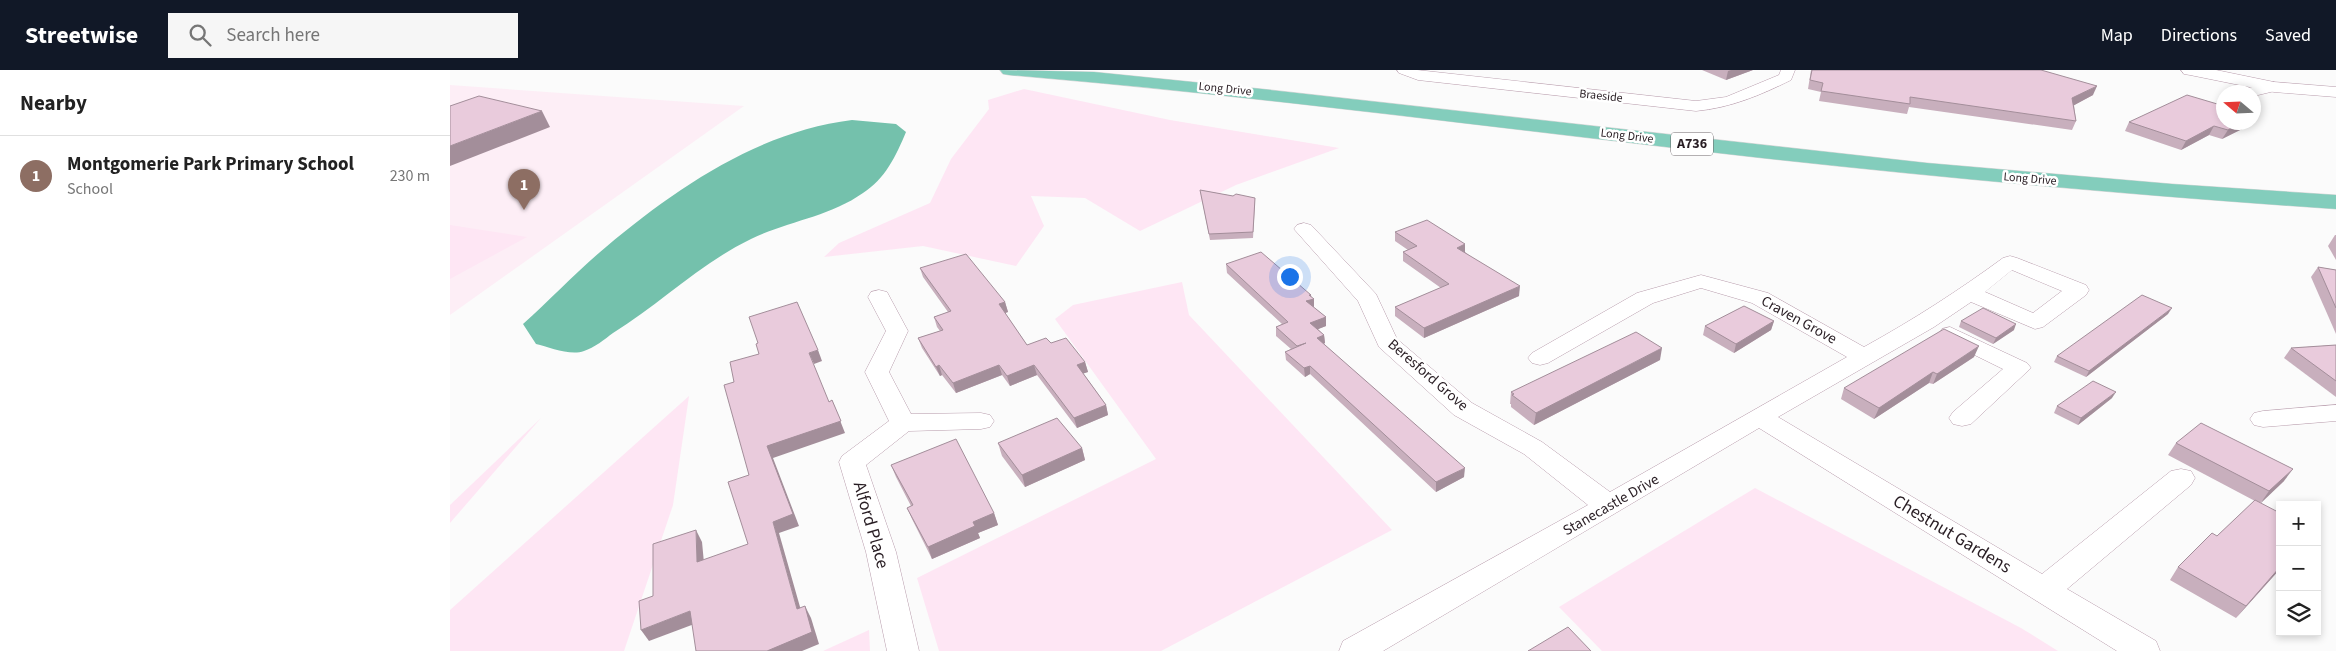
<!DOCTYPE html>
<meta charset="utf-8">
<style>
body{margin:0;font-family:"Source Sans 3",sans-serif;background:#f6f6f6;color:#222}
.controls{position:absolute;right:15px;bottom:15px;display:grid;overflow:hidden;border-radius:0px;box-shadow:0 2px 8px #0003}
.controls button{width:45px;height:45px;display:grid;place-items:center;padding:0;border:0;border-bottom:1px solid #e0e0e0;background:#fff;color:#222;font:25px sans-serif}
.compass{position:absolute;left:1766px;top:15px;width:45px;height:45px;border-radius:50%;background:#fff;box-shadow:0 2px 8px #0003;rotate:289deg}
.you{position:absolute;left:839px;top:206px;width:18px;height:18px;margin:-12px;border:4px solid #fff;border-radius:50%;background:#1a73e8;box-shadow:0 0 0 8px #1a73e833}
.badge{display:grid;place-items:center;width:32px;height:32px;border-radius:50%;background:#111827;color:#fff;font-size:16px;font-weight:700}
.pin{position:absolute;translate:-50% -41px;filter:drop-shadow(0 1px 2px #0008)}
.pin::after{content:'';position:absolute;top:26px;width:18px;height:15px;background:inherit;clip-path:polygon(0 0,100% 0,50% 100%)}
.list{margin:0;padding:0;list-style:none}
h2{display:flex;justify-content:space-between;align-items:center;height:65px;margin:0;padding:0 20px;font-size:21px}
h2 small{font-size:16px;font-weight:400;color:#767676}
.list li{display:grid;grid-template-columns:32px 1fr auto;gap:15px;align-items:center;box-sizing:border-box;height:80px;padding:0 20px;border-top:1px solid #e0e0e0}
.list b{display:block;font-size:19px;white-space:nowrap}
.list p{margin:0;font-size:16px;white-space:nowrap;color:#767676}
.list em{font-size:16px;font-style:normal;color:#767676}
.icon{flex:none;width:28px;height:28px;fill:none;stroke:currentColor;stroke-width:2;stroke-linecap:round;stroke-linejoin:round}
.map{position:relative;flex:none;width:1886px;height:581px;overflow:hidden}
header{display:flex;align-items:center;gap:30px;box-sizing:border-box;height:70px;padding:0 25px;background:#111827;color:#fff}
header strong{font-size:24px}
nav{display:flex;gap:28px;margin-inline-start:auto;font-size:18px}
.search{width:350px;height:45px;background:#f6f6f6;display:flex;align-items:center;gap:12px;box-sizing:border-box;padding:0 18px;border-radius:0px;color:#767676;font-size:19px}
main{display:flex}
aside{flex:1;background:#fff}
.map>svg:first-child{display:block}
</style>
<header>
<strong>Streetwise</strong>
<div class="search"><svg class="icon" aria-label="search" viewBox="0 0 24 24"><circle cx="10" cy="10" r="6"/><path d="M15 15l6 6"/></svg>Search here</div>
<nav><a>Map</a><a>Directions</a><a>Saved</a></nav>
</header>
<main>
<aside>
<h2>Nearby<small></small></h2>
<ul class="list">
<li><span class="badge" style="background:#8d6e63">1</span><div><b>Montgomerie Park Primary School</b><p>School</p></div><em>230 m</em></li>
</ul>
</aside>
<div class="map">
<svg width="1886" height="581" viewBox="0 0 1886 581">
<rect width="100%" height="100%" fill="#fbfbfb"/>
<polygon fill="#fdeef6" points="0,15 294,36 0,245"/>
<g fill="#fee6f4">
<polygon points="574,19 720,50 889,78 786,115 690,161 635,128 581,126 594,156 566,196 473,176 374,187 389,173 480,133 501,89 539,39 538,30"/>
<polygon points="0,155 77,167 0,209"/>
<polygon points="732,212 739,245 942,460 711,581 489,581 467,508 706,389 605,249 623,235"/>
<polygon points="239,326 223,435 174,581 0,581 0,540"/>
<polygon points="91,348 0,453 0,435"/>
<polygon points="1305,418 1571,558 1608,581 1152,581 1109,537"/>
<polygon points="419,560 420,581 373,581"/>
</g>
<path fill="#74c1ac" d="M402,50L446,54L456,62C446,86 435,109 413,123C379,147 338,151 301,169C251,193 210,234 163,263C155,269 144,278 134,281C120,286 99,277 86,274L73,254C101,229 127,201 156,177C226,118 310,61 402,50Z"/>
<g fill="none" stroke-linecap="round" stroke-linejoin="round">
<g stroke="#b89cac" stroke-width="1">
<g id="minor">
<path d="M947,0H967L1246,31L1276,27L1329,5L1331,0H1345L1341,10C1311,25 1280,38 1246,41L968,10L949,3Z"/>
<polygon points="1824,12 1832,17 1829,20 1804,26 1804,22 1791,22 1794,19"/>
<path d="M854,153L861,155L926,224L947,269L1022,333L1092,372L1160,422L1397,287L1302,233L1251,218L1203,233L1098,293L1090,295L1082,293L1078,288L1082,283L1187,223L1251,205L1318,223L1414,277C1463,250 1508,221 1553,188L1560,186L1567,188L1636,215L1639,220L1636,225L1593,257L1585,259L1521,232L1484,257L1328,347L1592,504L1721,401L1731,399L1741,401L1745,408L1741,415L1617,519L1706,571L1710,581H1667L1309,358L933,581H889L893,571L1138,435L1074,384L1004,345L929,277L908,231L844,159L847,155ZM1562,200L1612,221L1583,243L1535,222Z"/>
<polygon points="429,220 437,222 458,261 439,302 461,344 531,343 540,345 544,351 540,357 531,359 459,361 416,395 446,482 469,581 437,581 416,482 389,392 392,386 439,351 415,302 436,261 418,227 421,222"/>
<polygon points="1500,257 1577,293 1581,298 1521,354 1512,356 1503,354 1499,348 1503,342 1553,299 1492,269 1489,264 1492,259"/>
<polygon points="1886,335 1886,351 1813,357 1804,355 1800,349 1804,343 1813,341"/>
</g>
</g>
<g stroke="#b89cac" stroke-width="1">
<polygon id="tertiary" points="1731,0 1766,0 1824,12 1886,17 1886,27 1824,22 1740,5 1734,4"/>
</g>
<g stroke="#d8d6d7" stroke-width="1">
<path id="primary" d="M550,0L644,2L812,19L1477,93L1722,114L1886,125V139C1694,126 1503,109 1312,88C1061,60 811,26 559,5L553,4Z"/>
</g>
<use href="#minor" fill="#fff" fill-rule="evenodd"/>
<use href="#tertiary" fill="#fff" fill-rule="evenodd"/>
<use href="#primary" fill="#83cdbc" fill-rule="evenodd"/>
</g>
<g fill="#c8afbd">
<polygon points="1252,0 1303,0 1276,10"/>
<polygon points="1361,0 1591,0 1643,25 1624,35 1626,51 1622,60 1459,37 1457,44 1369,31 1371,22 1358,19"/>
<polygon points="1679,52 1800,55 1772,69 1759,65 1731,80 1675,61"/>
<polygon points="750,120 783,126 805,128 805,133 803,168 760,170"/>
<polygon points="945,162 1015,174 1015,182 1069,226 974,268 945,246 945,237 991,218 953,191 953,182 958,180 945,171"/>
<polygon points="1885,165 1886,165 1886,190 1878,176"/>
<polygon points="776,194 861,225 864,237 863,237 876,247 876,256 868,259 874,265 875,273 874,274 1014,407 986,422 860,304 855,307 836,290 835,282 841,279 826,266 826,257 832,254 777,203"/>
<polygon points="1868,197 1886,200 1886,264 1861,207"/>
<polygon points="470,198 555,232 558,242 555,243 577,275 601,273 635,292 638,302 633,303 656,335 658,345 627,358 587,305 560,316 552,305 506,323 492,305 490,306 472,278 468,268 490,261 487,257 484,247 498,242 473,207"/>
<polygon points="1718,244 1636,307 1604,292 1607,286"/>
<polygon points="1324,251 1321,260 1284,283 1253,265 1255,256"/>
<polygon points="1511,251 1564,260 1543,274 1509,257"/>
<polygon points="1886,275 1886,327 1834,288 1841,278"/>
<polygon points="1524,287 1483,314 1479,313 1424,349 1391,329 1394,318"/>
<polygon points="1210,290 1084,355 1061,337 1061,334 1060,334 1061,322"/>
<polygon points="1662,328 1628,355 1604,343 1607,336"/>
<polygon points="548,373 632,378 635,390 575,417 552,386"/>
<polygon points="1726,373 1834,411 1810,433 1830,499 1786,548 1720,510 1728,497 1767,466 1805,431 1718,385"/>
<polygon points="441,395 544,443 548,455 528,463 530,468 482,489 462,449 457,438 461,436 446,407"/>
</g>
<g fill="#a38e9a">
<polygon points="1281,0 1303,0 1276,10 1278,1"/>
<polygon points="1647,16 1643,25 1619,38 1622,28"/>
<polygon points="92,41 100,57 0,96 0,76"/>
<polygon points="1791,52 1801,52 1800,55 1772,69 1778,60"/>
<polygon points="1764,56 1759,65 1731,80 1736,71"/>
<polygon points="1015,174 1015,184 1007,178"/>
<polygon points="1070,216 1069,226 974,268 974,258"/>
<polygon points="859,225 861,225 861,229 864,229 864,237 856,240 856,231"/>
<polygon points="555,232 558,242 552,244 549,234"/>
<polygon points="1722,238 1718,244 1636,307 1639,301"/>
<polygon points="876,247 876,256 861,262 860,253"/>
<polygon points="1324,251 1321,260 1284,283 1286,274"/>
<polygon points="1566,254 1564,260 1543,274 1546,268"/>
<polygon points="874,265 875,273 868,276 867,268"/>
<polygon points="1529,276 1524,287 1483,314 1487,304"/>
<polygon points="1212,278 1210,290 1084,355 1086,343"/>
<polygon points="368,280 372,291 364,294 359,283"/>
<polygon points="635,292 638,302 629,305 627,295"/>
<polygon points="489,295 492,305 490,306 486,297"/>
<polygon points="549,295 552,305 506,323 503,313"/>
<polygon points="584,295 587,305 560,316 557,306"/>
<polygon points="860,296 860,304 855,307 854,298"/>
<polygon points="1483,302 1479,313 1424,349 1429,338"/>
<polygon points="1666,322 1662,328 1628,355 1631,348"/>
<polygon points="382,330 395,363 323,388 349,456 329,463 354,551 347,539 323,452 317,376"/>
<polygon points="656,335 658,345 627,358 624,348"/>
<polygon points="632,378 635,390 575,417 572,405"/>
<polygon points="1015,398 1014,407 986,422 986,412"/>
<polygon points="1843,399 1834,411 1810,434 1819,421"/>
<polygon points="544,443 548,455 528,463 530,468 482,489 478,477 523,452"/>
<polygon points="246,460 252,472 255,504 247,492"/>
<polygon points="1830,497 1830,499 1786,548 1796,536"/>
<polygon points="355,536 361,548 369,574 352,581 317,581"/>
<polygon points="240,541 247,553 199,571 191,560"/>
</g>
<g fill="#e9cbdc" stroke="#a38e9a">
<polygon points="1362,0 1591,0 1647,16 1622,28 1626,51 1460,27 1460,34 1371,21 1373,13 1360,10"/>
<polygon points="1737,25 1774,36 1774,52 1791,52 1778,60 1764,56 1736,71 1679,52"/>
<polygon points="29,26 92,41 0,76 0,36"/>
<polygon points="750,120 783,126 786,124 805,128 803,162 759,164"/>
<polygon points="977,150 1015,174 1007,178 1070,216 974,258 945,237 999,214 953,182 967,176 945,162"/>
<polygon points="811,182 861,225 859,225 864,229 856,231 876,247 860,253 874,265 867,268 1015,398 986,412 860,296 854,298 835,282 856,273 847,276 826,257 838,252 776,194"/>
<polygon points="516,184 555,232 549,234 577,275 596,268 601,273 616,268 635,292 627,295 656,335 624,348 584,295 557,306 549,295 503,313 489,295 486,297 468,268 493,260 484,247 501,241 470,198"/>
<polygon points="1868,197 1886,200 1886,238"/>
<polygon points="1692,225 1722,238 1639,301 1607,286"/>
<polygon points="347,232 368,280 359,283 379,332 382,330 391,351 317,376 343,444 323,452 347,539 355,536 362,562 317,581 246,581 240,541 191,560 189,531 203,526 203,474 246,460 247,492 298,474 278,412 299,405 274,315 284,312 280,292 309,284 306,274 308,273 299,247"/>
<polygon points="1294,236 1324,251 1286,274 1255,256"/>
<polygon points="1533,238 1566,254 1546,268 1511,251"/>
<polygon points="1494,259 1529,276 1487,304 1483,302 1429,338 1394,318"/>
<polygon points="1186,262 1212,278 1086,343 1062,325 1064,324 1061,322"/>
<polygon points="1886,275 1886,311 1841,278"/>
<polygon points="1643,311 1666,322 1631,348 1607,336"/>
<polygon points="607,348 632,378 572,405 548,373"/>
<polygon points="1751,353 1843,399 1819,421 1726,373"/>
<polygon points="506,369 544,443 523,452 525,456 478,477 457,438 463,435 441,395"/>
<polygon points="1805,430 1830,443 1830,497 1796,536 1728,497 1762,463 1767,466"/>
<polygon points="1118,557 1141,581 1078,581"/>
</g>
<g text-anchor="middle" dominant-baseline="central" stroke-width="5" stroke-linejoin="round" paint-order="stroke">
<g font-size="12" fill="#281d23" stroke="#fff">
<text transform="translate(775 19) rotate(6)">Long Drive</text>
<text transform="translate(1151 26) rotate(6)">Braeside</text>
<text transform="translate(1177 66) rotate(7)">Long Drive</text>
<text transform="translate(1580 109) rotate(5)">Long Drive</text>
</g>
<rect fill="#fff" stroke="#686165" stroke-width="1" x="1221" y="62.5" width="42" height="23" rx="4"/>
<g font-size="14" font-weight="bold" fill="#281d23">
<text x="1242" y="74">A736</text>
</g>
<g font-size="15" fill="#281d23" stroke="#fff">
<text transform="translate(1349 250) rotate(29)">Craven Grove</text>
<text transform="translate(978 305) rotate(41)">Beresford Grove</text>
<text transform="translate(1161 435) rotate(-30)">Stanecastle Drive</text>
</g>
<g font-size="18" fill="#281d23" stroke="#fff">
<text transform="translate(421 455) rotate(74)">Alford Place</text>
<text transform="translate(1502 464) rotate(31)">Chestnut Gardens</text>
</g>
</g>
</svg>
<div class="controls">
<button>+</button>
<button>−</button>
<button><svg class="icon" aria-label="layers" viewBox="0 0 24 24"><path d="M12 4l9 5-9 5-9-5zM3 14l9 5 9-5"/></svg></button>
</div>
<svg class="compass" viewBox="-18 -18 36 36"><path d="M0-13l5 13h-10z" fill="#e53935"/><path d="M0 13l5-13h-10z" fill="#767676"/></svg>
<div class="you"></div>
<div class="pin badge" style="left:74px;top:140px;background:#8d6e63">1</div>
</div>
</main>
